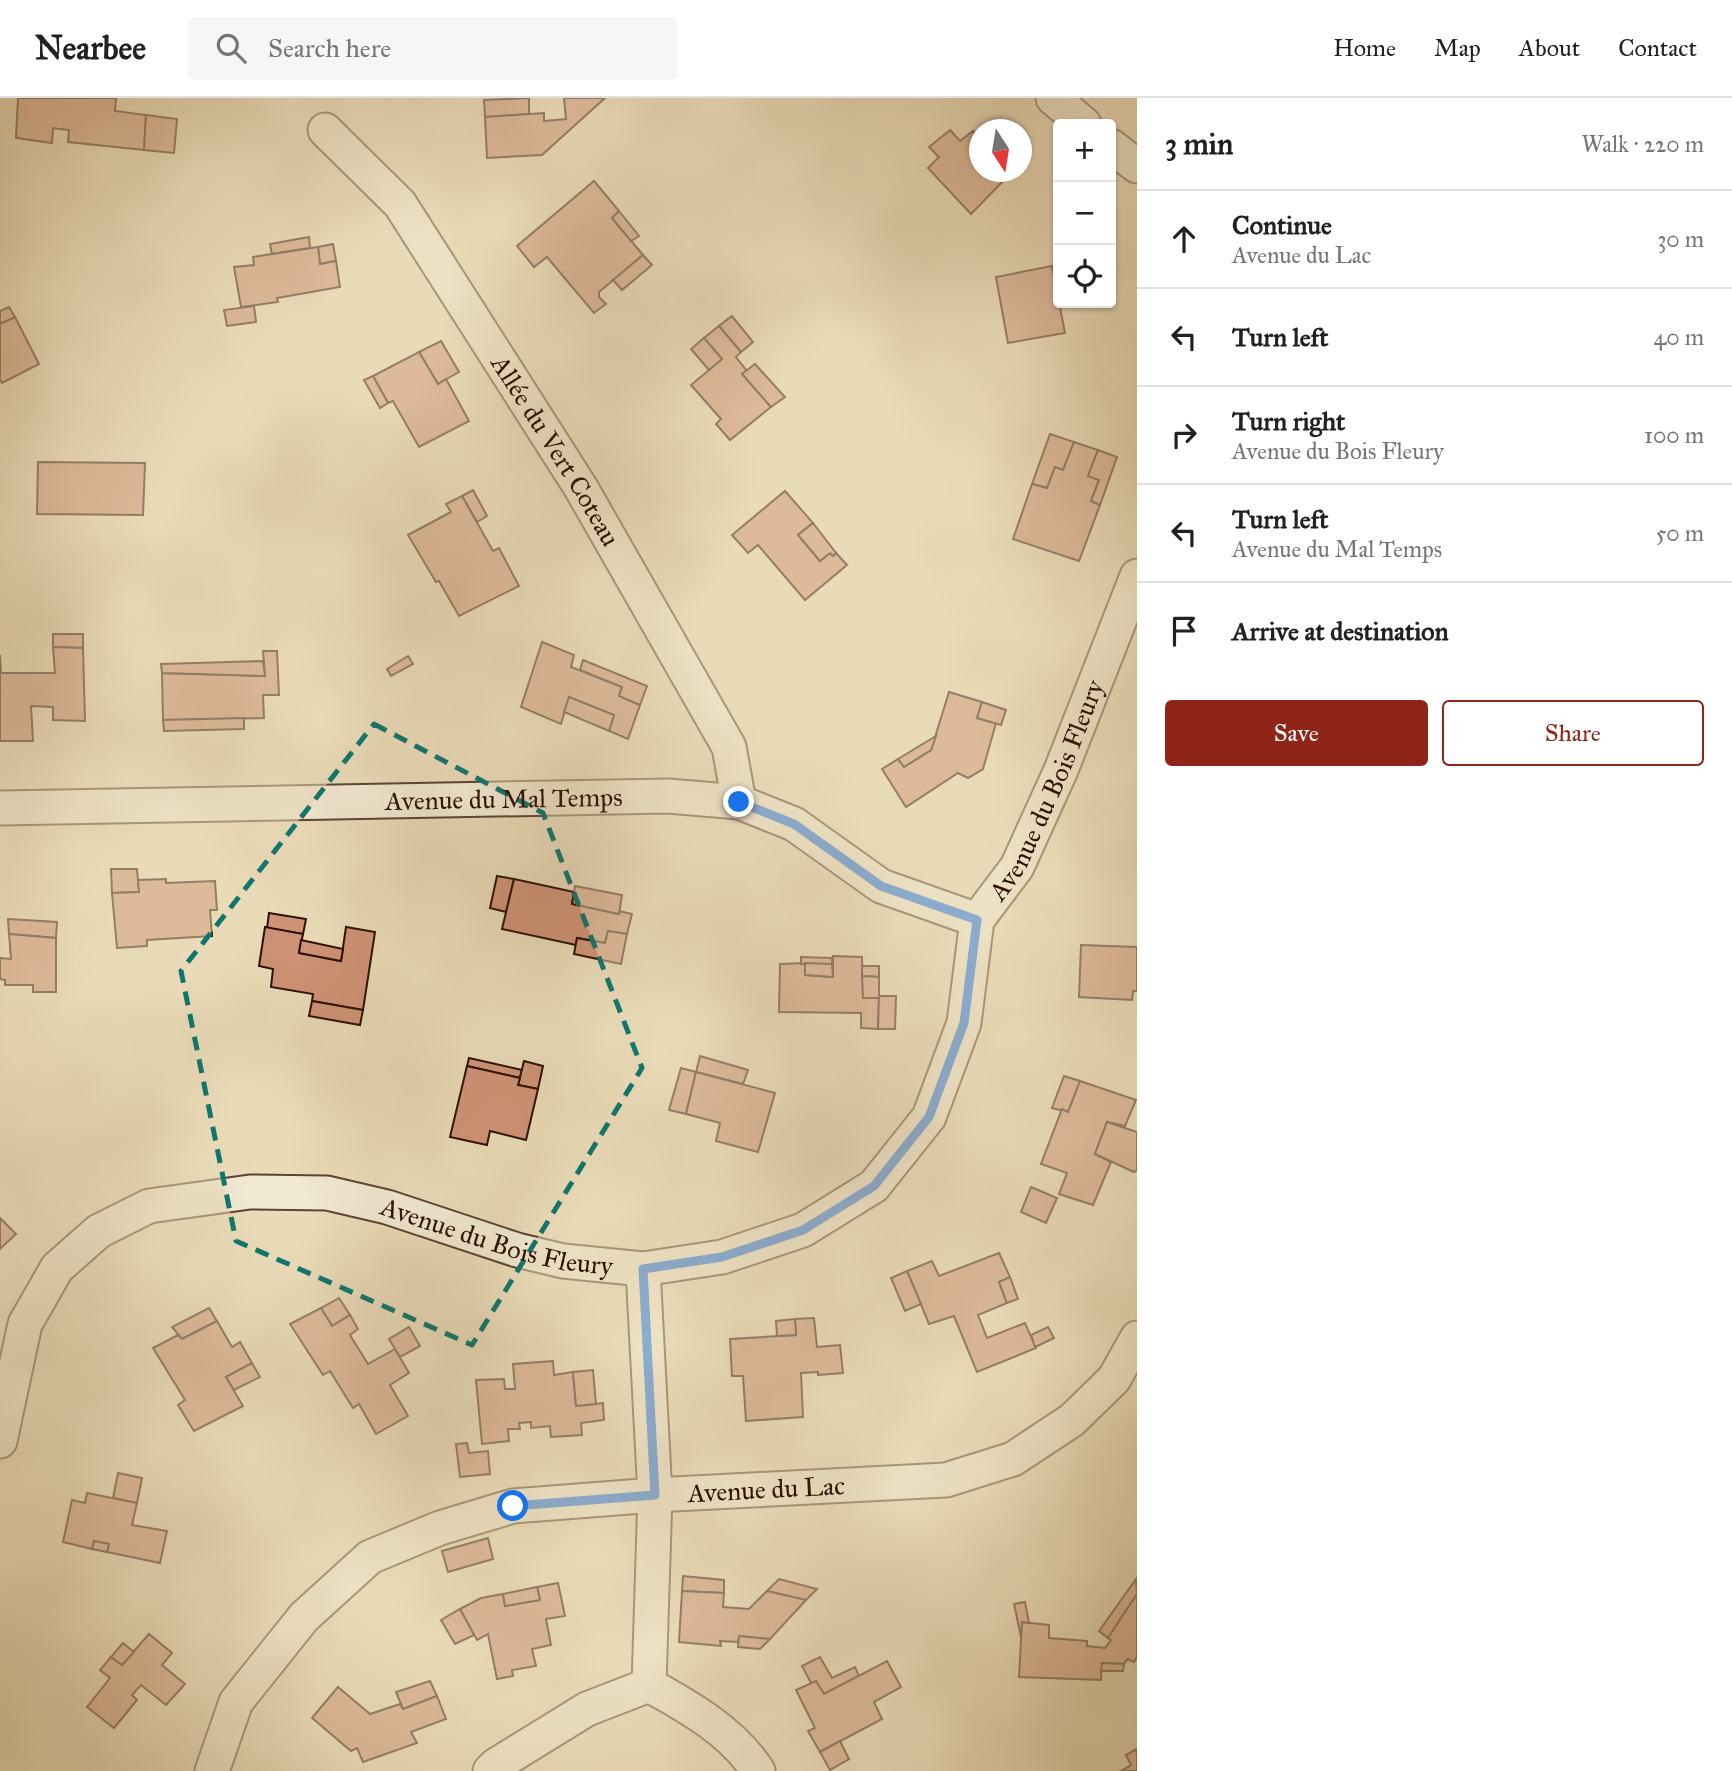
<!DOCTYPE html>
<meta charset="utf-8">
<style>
body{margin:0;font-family:"IM FELL Great Primer",serif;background:#f6f6f6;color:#202124}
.controls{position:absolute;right:21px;top:21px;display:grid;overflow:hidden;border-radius:7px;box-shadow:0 2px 5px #0004}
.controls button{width:63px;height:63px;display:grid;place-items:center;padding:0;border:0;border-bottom:2px solid #e0e0e0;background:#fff;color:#202124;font:35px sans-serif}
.compass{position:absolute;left:969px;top:21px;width:63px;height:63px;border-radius:50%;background:#fff;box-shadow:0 2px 5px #0004;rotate:168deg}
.stop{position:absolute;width:21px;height:21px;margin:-16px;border:5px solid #1a73e8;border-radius:50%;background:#fff}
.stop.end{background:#1a73e8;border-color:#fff;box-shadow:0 2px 7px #0008}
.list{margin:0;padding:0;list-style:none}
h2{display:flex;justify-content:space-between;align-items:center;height:91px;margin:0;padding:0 28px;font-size:30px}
h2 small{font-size:23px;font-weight:400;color:#757577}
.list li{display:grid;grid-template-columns:46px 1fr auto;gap:21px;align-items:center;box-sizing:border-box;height:98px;padding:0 28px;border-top:2px solid #e0e0e0}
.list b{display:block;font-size:26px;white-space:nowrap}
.list p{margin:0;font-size:23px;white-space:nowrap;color:#757577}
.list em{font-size:23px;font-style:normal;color:#757577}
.actions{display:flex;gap:14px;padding:21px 28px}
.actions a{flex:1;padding:16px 0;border:2px solid #8f2418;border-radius:7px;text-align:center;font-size:24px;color:#8f2418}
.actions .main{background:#8f2418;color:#fff}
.icon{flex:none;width:38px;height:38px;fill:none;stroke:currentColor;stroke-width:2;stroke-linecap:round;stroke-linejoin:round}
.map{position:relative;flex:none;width:1137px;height:1673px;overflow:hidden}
header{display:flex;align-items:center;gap:42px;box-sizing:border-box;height:98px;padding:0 35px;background:#fff;border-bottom:2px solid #e0e0e0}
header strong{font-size:33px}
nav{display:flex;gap:38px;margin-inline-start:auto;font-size:24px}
.search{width:490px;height:63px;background:#f6f6f6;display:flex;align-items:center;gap:18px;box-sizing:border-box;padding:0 24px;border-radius:7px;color:#757577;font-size:26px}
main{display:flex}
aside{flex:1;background:#fff}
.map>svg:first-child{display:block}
</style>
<header>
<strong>Nearbee</strong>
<div class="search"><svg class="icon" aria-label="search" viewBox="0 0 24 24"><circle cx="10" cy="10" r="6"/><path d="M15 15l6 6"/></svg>Search here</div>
<nav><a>Home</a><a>Map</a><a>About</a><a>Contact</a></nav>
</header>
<main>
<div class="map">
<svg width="1137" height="1673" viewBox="0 0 1137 1673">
<rect width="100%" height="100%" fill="#eadbb8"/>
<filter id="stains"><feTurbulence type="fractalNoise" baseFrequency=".00286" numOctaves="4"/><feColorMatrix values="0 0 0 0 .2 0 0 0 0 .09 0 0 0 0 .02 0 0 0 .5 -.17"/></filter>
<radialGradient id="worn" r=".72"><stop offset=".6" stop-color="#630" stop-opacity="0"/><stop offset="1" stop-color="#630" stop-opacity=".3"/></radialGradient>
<g fill="#cf9377" stroke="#2c1005" stroke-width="2">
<polygon points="18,0 116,0 115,13 146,17 144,52 68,44 69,32 53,30 52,45 16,40"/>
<polygon points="529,0 529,16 485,19 484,2"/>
<polygon points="564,0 605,0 542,57 487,60 485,19 544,15 544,23 566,21"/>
<polygon points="146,17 177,21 174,55 144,52"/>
<polygon points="950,32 960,43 973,33 979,41 979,74 1009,74 1011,75 971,116 928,70 939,59 929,49"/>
<polygon points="594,83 619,113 612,120 643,157 599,194 599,199 606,206 594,215 547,159 534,169 517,148"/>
<polygon points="619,113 639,138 631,143 612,120"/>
<polygon points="309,139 310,150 272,156 270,146"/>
<polygon points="333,146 336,163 320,166 318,149"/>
<polygon points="318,149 320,166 336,163 340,189 277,200 278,204 241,209 234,169 254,167 253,159"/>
<polygon points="643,157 652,167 622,192 613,182"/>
<polygon points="1052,168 1065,235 1008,245 996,179"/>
<polygon points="254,208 256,224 227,228 224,212"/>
<polygon points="9,209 15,219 0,226 0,213"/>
<polygon points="732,218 753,244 741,254 719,228"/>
<polygon points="15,219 39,266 2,285 0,282 0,226"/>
<polygon points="719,228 741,254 736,259 747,273 742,276 771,309 730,342 716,326 721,321 691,287 722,261 704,240"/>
<polygon points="704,240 722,261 709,272 691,251"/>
<polygon points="441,243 459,274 438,286 419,254"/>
<polygon points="419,254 438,286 446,281 469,323 419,349 393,303 388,305 373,278"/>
<polygon points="755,266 785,299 771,309 742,276"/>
<polygon points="373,278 388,305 380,310 364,282"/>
<polygon points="1050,336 1074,344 1063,372 1055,369 1047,390 1032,386"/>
<polygon points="1074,344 1098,352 1088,378 1099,382 1091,403 1100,407 1079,463 1013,441 1032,386 1047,390 1055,369 1063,372"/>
<polygon points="1098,352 1117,359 1100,407 1091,403 1099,382 1088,378"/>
<polygon points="38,364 145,365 143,417 37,416"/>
<polygon points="473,392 487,418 477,424 462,398"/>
<polygon points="785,393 813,425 798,437 820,463 830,455 833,458 836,455 847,467 805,502 758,447 748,455 732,437"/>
<polygon points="462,398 493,453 499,450 519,488 459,518 439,483 436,484 408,437 451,414 446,406"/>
<polygon points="813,425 836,455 833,458 830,455 820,463 798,437"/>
<polygon points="53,536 83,536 83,550 53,549"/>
<polygon points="542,544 574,557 571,569 622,589 619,598 640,607 628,641 609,633 614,617 569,599 561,626 521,609"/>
<polygon points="53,549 83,550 85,623 53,622 53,609 31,608 33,643 0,643 0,557 1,575 55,575"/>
<polygon points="263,553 277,553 279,597 263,597 264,620 163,622 162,575 265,578"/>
<polygon points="408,558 413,566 391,578 387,571"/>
<polygon points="583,562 647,588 640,607 619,598 622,589 580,572"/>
<polygon points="263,563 265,578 162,575 161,566"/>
<polygon points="949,594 982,604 977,620 996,625 983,671 968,680 958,675 906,709 882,671 898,661 904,669 931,652"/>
<polygon points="569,599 614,617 609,633 564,614"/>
<polygon points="982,604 1006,612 1001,627 977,620"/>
<polygon points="244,620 244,631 164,633 163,622"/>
<polygon points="936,638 931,652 904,669 898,661"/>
<polygon points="111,771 137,771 139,794 112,795"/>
<polygon points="497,778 514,781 506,814 490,810"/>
<polygon points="166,781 166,785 215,783 217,812 210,812 212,838 147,842 147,848 117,850 112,795 139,794 138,782"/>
<polygon points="514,781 574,794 572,806 619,816 619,813 632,816 627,836 608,833 605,845 577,840 576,847 502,831"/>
<polygon points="575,788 622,797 619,816 572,806"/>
<polygon points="269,815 306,821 303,836 267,830"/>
<polygon points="8,821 57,824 56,840 9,836"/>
<polygon points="265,829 303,836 299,855 341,863 346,829 375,834 363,912 312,903 313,896 271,889 273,871 259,868"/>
<polygon points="608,833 627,836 621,866 574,856 577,840 605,845"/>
<polygon points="9,836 56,840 56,894 33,894 33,887 5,887 5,882 0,881 0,860 11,861"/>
<polygon points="301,842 343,851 341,863 299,855"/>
<polygon points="1081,847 1137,849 1137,893 1133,893 1132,902 1079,899"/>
<polygon points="833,858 862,859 863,900 879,900 878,931 861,930 861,915 779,914 780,866 805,865 805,877 833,879"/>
<polygon points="801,859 832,860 832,866 801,866"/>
<polygon points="805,865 832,866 833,879 805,877"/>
<polygon points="862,868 879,868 879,879 862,878"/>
<polygon points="862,878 879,879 879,900 863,900"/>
<polygon points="879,898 896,898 895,931 878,931"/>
<polygon points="312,903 363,912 360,927 309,918"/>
<polygon points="700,958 748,972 743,986 696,974"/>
<polygon points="469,960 522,972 520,980 467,968"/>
<polygon points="524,963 543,968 538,991 518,987"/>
<polygon points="467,968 520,980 518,987 538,991 526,1042 490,1033 487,1047 450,1039"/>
<polygon points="681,970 696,974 686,1016 669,1012"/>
<polygon points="696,974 775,995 758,1054 716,1043 720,1025 686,1016"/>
<polygon points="1064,978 1080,983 1068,1014 1052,1010"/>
<polygon points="1080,983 1136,1002 1125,1028 1107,1024 1095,1056 1111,1064 1093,1107 1059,1096 1067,1075 1041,1066 1062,1011 1068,1014"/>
<polygon points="1107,1024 1137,1034 1137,1072 1134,1074 1095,1056"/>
<polygon points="1031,1089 1057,1100 1046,1125 1021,1114"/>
<polygon points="0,1120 16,1136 0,1151"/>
<polygon points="999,1155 1010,1179 999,1184 1007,1205 978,1217 987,1240 1025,1225 1036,1250 977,1274 954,1218 929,1226 907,1173 932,1163 939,1178"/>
<polygon points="907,1173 921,1206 905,1213 891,1180"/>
<polygon points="1010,1179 1018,1201 1007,1205 999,1184"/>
<polygon points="339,1200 350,1217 332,1228 321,1210"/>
<polygon points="209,1210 217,1223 182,1241 172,1229"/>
<polygon points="321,1210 332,1228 350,1217 358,1231 350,1237 368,1266 395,1251 409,1275 390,1287 408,1318 376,1336 359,1306 353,1310 330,1273 323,1277 290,1226"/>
<polygon points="814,1220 817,1249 840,1247 843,1275 818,1277 818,1274 801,1275 803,1319 746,1323 743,1278 732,1278 730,1241 796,1237 795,1221"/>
<polygon points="795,1221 796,1237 777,1238 776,1223"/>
<polygon points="217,1223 232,1249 240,1244 252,1265 226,1279 243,1308 194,1333 178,1307 185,1302 153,1250 178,1237 182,1241"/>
<polygon points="409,1229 420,1248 400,1259 389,1241"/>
<polygon points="1048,1229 1054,1240 1035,1249 1031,1237"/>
<polygon points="553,1263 554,1277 573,1274 576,1308 603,1305 604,1322 581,1325 582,1337 551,1339 550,1328 531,1330 531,1324 519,1325 520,1331 508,1331 509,1343 482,1346 476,1282 504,1281 505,1291 515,1291 513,1266"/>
<polygon points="252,1265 260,1279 234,1292 226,1279"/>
<polygon points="593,1272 596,1306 576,1308 573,1274"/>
<polygon points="467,1345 469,1355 488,1353 490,1376 460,1379 456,1346"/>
<polygon points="118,1375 142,1380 137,1405 113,1400"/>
<polygon points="87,1395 137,1405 132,1427 167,1433 160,1465 107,1454 109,1446 94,1443 92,1451 63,1444 72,1402 85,1405"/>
<polygon points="488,1440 493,1461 448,1474 442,1453"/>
<polygon points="94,1443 109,1446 107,1454 92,1451"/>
<polygon points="683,1478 724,1482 724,1495 682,1493"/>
<polygon points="779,1481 817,1491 806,1502 767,1493"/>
<polygon points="1136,1481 1137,1496 1108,1540 1099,1533"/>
<polygon points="558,1485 565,1518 546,1521 551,1547 532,1551 536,1568 512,1572 513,1578 497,1581 488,1536 477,1542 460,1511 481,1500 503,1496 505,1508 540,1502 537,1489"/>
<polygon points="537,1489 540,1502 505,1508 503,1496"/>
<polygon points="682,1493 724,1495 723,1509 749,1511 767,1493 806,1502 770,1541 739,1538 738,1544 720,1543 721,1548 679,1544"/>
<polygon points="1137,1496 1137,1559 1134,1564 1127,1561 1124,1566 1102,1565 1101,1582 1019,1579 1022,1524 1049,1527 1049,1540 1087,1543 1087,1548 1105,1550 1111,1542 1108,1540"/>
<polygon points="1025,1504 1029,1525 1022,1524 1021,1539 1014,1506"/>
<polygon points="460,1511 474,1537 455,1546 441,1522"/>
<polygon points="149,1536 172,1555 162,1567 185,1586 166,1607 141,1587 132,1597 137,1602 114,1630 87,1609 110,1580 100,1572 111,1559 122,1567"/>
<polygon points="739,1538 770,1541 760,1551 738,1549"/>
<polygon points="123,1545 134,1554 122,1567 111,1559"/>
<polygon points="820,1559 832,1580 855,1569 859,1578 824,1596 816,1583 811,1585 802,1568"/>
<polygon points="887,1563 901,1589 874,1604 882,1621 820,1654 808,1633 815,1630 796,1592 816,1583 824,1596"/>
<polygon points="1102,1565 1124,1566 1123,1573 1101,1573"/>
<polygon points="430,1583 437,1598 403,1611 396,1594"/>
<polygon points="338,1589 370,1616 400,1606 403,1611 437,1598 446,1621 411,1634 417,1645 363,1664 357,1650 351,1653 312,1620"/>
<polygon points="840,1643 849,1661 830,1672 820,1654"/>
<polygon points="1137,1651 1137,1673 1121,1673 1131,1667 1126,1657"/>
</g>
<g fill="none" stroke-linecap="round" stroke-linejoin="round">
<g stroke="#5c4332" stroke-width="37">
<g id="street">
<polyline points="1053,0 1084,26"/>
<path id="s1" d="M325,32L400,106L581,390L729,649L739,704"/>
<polyline points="1111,48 1137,68"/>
<path id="s2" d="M0,710L668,698L739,704L794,726L881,788L977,822"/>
<polyline points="643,1171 655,1397 649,1587"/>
<path id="s3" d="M0,1343L25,1226L57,1170L99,1133L149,1108L250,1094L327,1095L387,1109L517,1152L563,1163L643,1171L722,1159L803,1132L874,1088L929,1019L964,925L977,822L1017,769L1061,672L1137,478"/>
<path id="s4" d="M212,1673L236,1604L304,1519L370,1459L440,1430L513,1408L655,1397L946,1382L1013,1361L1072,1322L1114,1281L1137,1240"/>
<path d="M490,1673L496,1667L587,1611L649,1587C689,1609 733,1634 758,1673"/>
</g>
</g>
<use href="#street" stroke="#f1e8d1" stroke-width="33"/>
</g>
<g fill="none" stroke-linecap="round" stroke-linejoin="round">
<polyline stroke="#1a73e8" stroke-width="9" points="513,1408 655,1397 643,1171 722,1159 803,1132 874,1088 929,1019 964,925 977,822 881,788 794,726 739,704"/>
</g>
<path d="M0 0H1137V1673H0ZM374,626L543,715L642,970L472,1247L236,1143L181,873Z" fill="#eadbb8" fill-opacity=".55" fill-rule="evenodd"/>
<path fill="none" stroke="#0f766e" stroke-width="5" stroke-dasharray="14 9" stroke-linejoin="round" d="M374,626L543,715L642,970L472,1247L236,1143L181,873Z"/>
<g text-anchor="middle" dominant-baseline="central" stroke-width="7" stroke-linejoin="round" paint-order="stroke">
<g font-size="26" fill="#2c1005" stroke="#f1e8d1">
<text stroke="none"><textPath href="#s1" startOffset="397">Allée du Vert Coteau</textPath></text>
<text stroke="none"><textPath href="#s3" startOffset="1491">Avenue du Bois Fleury</textPath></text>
<text stroke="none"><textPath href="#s2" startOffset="504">Avenue du Mal Temps</textPath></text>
<text stroke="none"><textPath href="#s3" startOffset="651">Avenue du Bois Fleury</textPath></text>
<text stroke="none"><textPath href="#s4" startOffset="677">Avenue du Lac</textPath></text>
</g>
</g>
<rect width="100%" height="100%" filter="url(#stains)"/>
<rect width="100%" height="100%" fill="url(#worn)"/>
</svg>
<div class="controls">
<button>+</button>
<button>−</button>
<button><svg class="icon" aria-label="locate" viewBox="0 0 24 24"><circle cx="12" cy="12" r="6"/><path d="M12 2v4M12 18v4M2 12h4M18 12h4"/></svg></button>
</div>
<svg class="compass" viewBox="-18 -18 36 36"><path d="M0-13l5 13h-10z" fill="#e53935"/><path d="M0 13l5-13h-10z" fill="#757577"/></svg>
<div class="stop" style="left:513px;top:1408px"></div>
<div class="stop end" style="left:739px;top:704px"></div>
</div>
<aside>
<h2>3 min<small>Walk · 220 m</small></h2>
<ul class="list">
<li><svg class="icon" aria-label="ahead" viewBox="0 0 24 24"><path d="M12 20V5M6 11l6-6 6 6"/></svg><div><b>Continue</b><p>Avenue du Lac</p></div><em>30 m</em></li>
<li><svg class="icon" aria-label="left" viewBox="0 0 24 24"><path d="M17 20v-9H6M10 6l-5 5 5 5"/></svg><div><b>Turn left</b></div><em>40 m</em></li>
<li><svg class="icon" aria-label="right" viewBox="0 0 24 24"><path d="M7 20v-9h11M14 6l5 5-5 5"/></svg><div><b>Turn right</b><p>Avenue du Bois Fleury</p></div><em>100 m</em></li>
<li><svg class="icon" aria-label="left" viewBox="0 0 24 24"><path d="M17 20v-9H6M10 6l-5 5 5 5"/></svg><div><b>Turn left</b><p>Avenue du Mal Temps</p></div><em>50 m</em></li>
<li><svg class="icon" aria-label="arrive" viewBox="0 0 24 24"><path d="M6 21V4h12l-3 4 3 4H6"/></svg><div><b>Arrive at destination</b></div></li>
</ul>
<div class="actions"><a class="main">Save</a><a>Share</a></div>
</aside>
</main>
